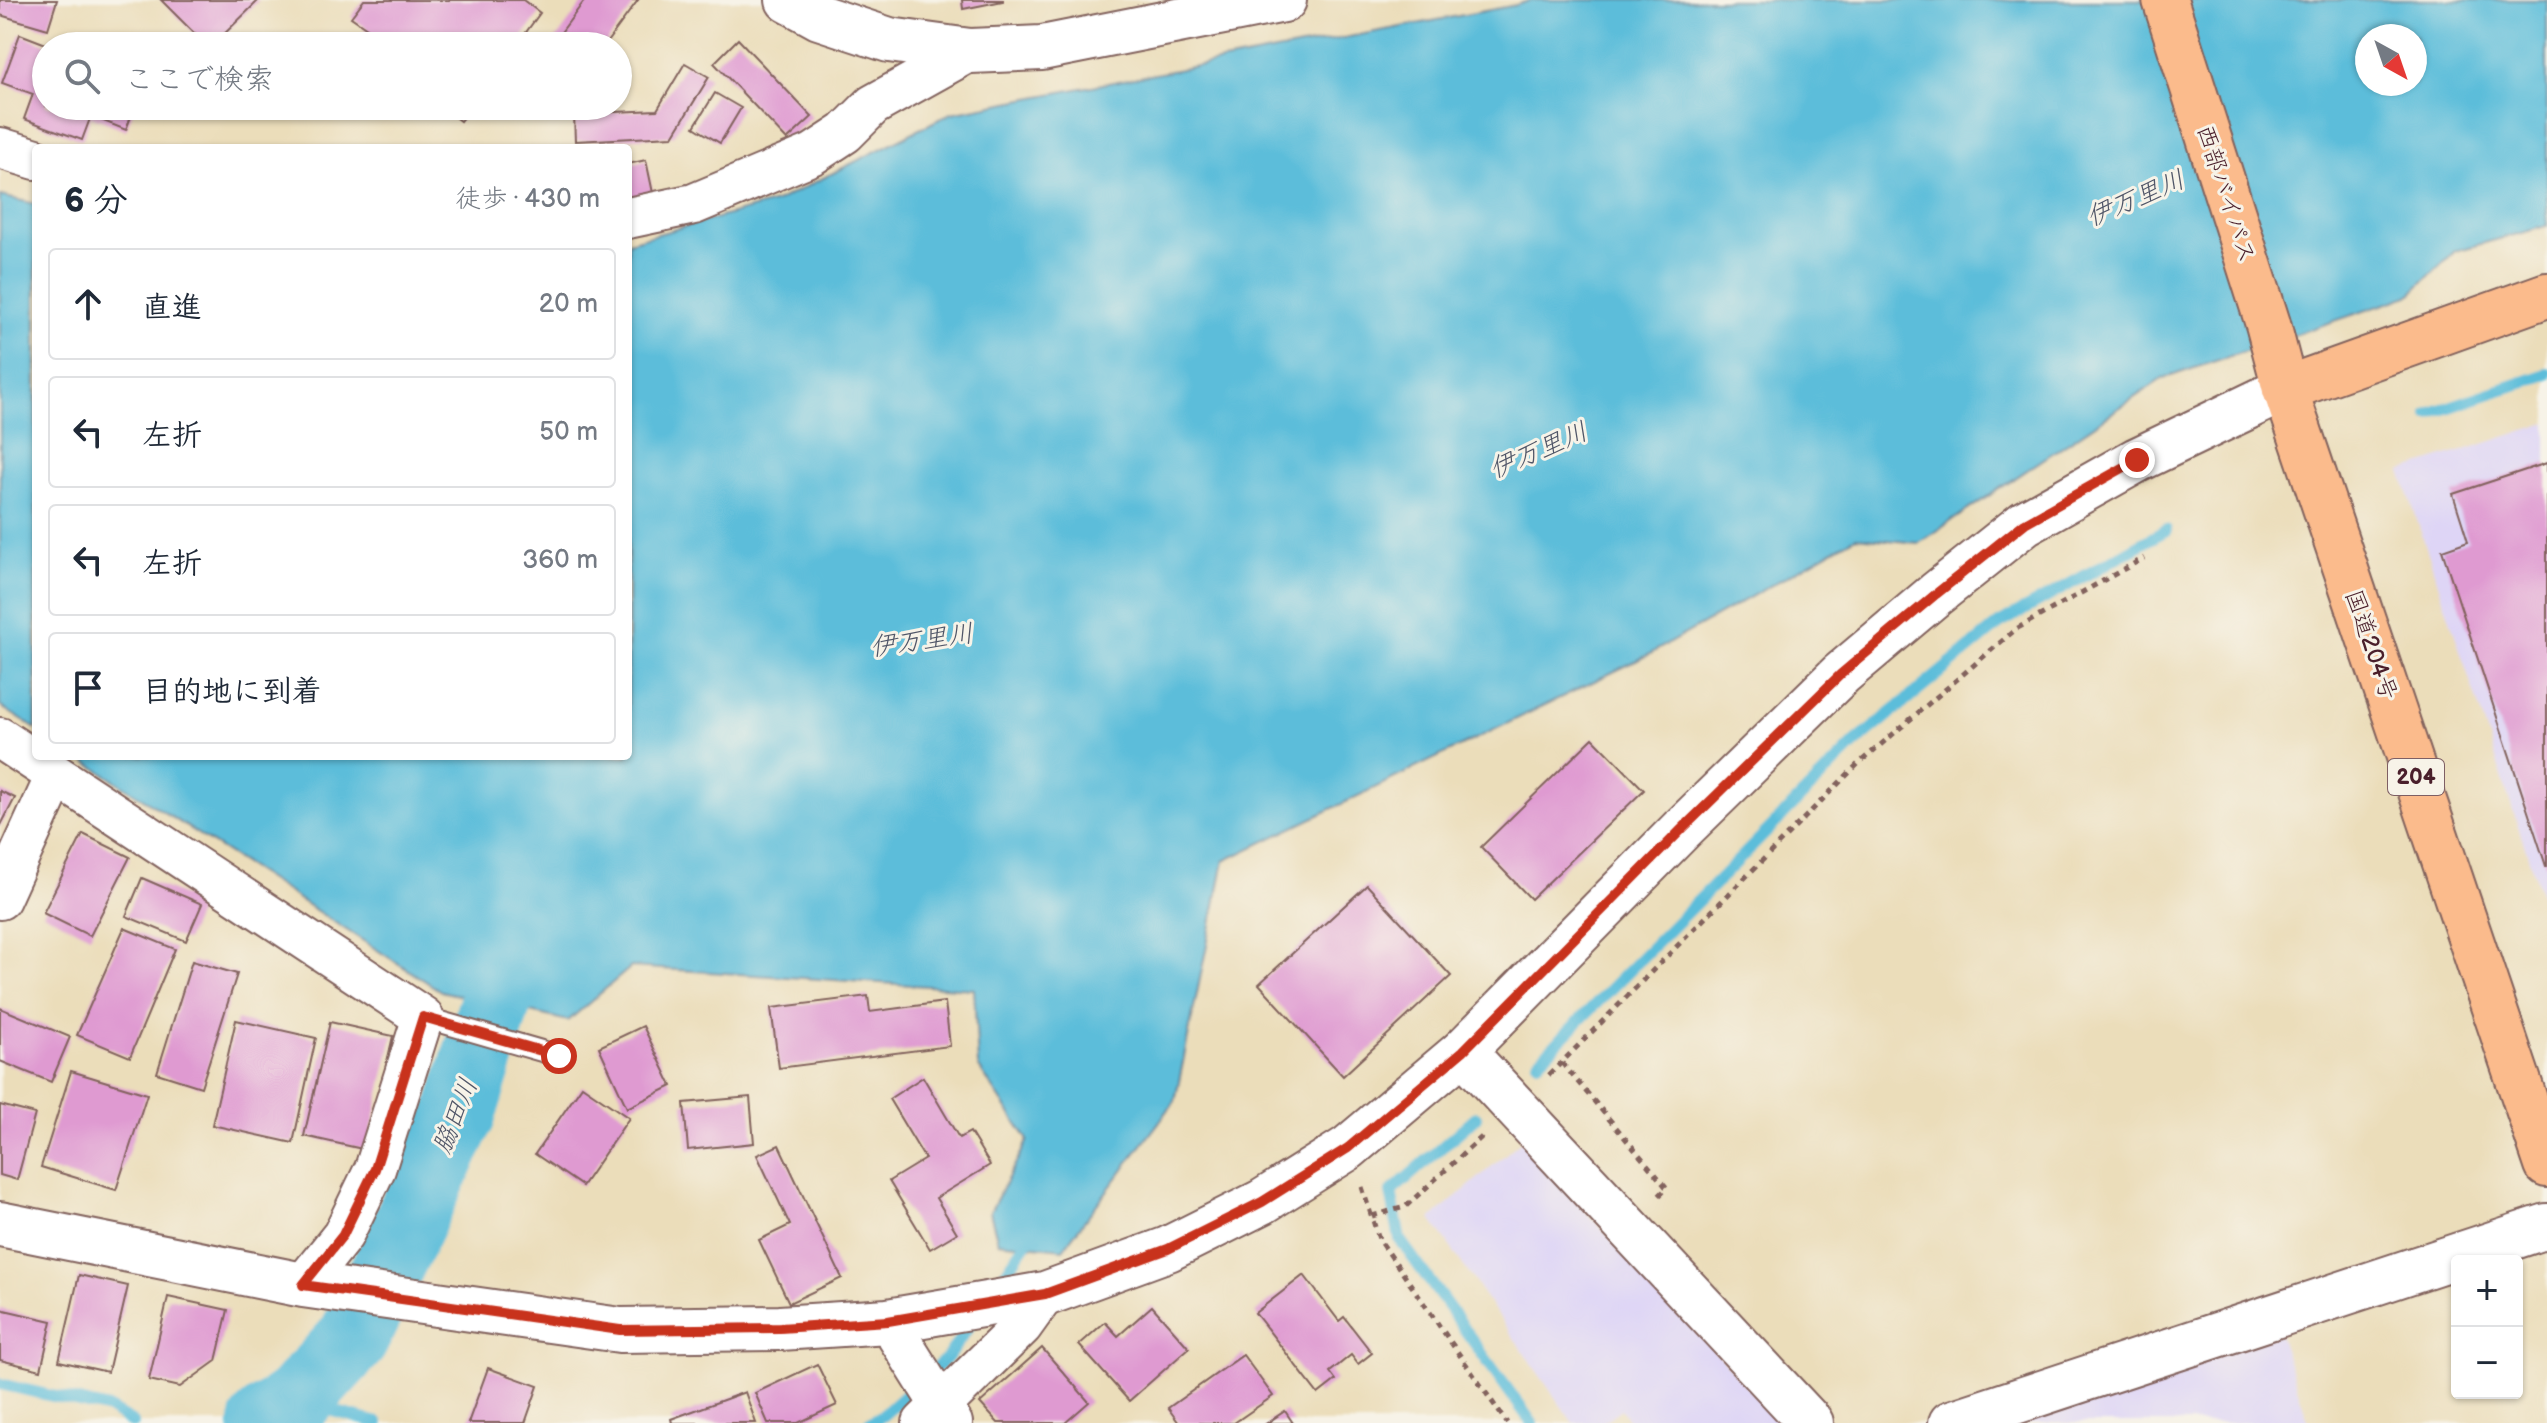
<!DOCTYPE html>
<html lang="ja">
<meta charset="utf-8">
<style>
body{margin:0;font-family:"Balsamiq Sans","Klee One",sans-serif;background:#f2f2f3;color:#1f2937}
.controls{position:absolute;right:24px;bottom:24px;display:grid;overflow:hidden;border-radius:8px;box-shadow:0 2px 6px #0004}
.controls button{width:72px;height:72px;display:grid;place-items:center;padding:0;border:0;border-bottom:2px solid #e0e1e3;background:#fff;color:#1f2937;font:40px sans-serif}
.compass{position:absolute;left:2355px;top:24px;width:72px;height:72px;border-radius:50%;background:#fff;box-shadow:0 2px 6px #0004;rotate:140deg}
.stop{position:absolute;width:24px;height:24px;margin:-18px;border:6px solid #c8321e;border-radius:50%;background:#fff}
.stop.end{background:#c8321e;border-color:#fff;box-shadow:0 2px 8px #0008}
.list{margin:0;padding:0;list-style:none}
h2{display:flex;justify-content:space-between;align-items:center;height:104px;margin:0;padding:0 32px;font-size:34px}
h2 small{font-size:26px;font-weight:400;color:#747a83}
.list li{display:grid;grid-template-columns:52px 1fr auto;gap:24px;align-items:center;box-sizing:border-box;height:112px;margin:0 16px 16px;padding:0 16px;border:2px solid #e0e1e3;border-radius:8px}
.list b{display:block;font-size:30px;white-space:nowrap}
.list em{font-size:26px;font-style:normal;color:#747a83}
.icon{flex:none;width:44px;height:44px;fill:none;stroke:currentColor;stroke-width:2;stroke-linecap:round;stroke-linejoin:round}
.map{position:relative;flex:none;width:2547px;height:1423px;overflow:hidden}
.search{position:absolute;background:#fff;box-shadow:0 2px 6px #0004;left:32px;top:32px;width:600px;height:88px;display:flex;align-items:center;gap:20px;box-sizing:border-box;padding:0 28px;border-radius:44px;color:#747a83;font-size:30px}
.panel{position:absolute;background:#fff;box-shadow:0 2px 6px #0004;left:32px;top:144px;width:600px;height:616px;border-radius:8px}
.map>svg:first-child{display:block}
</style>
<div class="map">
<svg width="2547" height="1423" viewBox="0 0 2547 1423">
<rect width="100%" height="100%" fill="#f7f3e8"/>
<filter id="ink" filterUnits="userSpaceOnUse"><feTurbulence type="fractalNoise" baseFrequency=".0125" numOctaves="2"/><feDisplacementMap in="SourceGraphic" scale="16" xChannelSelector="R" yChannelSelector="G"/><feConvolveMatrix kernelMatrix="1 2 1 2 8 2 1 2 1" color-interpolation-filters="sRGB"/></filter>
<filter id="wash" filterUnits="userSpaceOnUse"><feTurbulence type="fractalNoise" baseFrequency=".006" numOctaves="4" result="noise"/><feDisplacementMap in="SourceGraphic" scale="32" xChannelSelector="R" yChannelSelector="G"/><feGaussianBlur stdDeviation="1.8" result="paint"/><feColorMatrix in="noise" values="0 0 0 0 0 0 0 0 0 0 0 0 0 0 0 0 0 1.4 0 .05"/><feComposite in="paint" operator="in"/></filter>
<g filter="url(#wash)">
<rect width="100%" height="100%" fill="#ebddba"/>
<g fill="#ded5f6">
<polygon points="2547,423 2547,914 2401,471"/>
<polygon points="1521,1141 1780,1423 1630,1423 1621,1409 1602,1423 1573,1423 1431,1219"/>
<polygon points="2279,1334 2309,1423 2017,1423"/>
</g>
<g fill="#5cbdda" stroke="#536e82" stroke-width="2" fill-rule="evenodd">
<path d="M1532,0H2547V226L2455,251L2409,296L2162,379L1919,543L1856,537L1648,655L1224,861L1175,1101L1063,1249L998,1242L990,1212L1028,1140L978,1066L974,989L631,967L568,1021L441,991L77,756H628V242L776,202L951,113L1516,5ZM2367,36H2415V84H2367Z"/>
<polygon points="0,196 36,204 36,729 0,706"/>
</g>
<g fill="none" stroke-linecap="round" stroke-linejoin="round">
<g stroke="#5cbdda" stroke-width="12">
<polyline points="2429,414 2547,374"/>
<polyline points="1538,1062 1855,743 1999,624 2166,530"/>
<polyline points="1476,1117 1391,1192 1400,1240 1532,1423"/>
<polyline points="993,1291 1033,1233"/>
<polyline points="0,1384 109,1409 133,1423"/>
<polyline points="296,1401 378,1423"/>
<polyline points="869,1423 883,1415 947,1358 974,1319"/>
</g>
<polyline stroke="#5cbdda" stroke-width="72" points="265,1423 296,1401 353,1339 460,1115 510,956 510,756"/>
</g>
<g id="blocks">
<g fill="#df9ad1">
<polygon points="0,0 57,0 48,29 0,15"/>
<polygon points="161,0 259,0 212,46 207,46"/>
<polygon points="364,0 523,0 540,13 516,46 358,46 355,44 367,28 351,17"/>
<polygon points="585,0 638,0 604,46 551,46"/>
<polygon points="962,0 1003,0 1003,1 963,9"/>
<polygon points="20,34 46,44 46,106 135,106 126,130 91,116 82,140 24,119 33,94 2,83"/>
<polygon points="738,39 812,117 787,140 714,63"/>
<polygon points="685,63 709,77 673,136 575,141 574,114 657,110"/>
<polygon points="715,93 741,108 720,143 694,127"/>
<polygon points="440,106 472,106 460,121"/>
<polygon points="646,160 653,193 628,198 628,164"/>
<polygon points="2547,463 2547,866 2546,866 2442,550 2468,541 2453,494"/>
<polygon points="1593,738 1644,790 1531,899 1481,847"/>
<polygon points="0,791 15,798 0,827"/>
<polygon points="83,834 130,857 90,936 43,913"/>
<polygon points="142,878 202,904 186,941 126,916"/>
<polygon points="1367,885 1451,976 1343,1076 1259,984"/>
<polygon points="124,928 175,949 130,1057 77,1035"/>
<polygon points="192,961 237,974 201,1087 157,1073"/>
<polygon points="868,996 870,1012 945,1002 950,1046 779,1068 771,1008"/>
<polygon points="0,1008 70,1037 51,1082 0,1061"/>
<polygon points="236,1020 316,1038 293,1143 212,1125"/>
<polygon points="330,1022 393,1036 367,1150 304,1136"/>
<polygon points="643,1026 672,1086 627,1108 599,1047"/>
<polygon points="71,1071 147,1094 116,1190 41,1167"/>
<polygon points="923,1077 959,1138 970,1132 990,1165 936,1198 957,1233 930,1249 889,1181 925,1159 889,1099"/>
<polygon points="582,1086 629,1118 582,1186 535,1154"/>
<polygon points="750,1097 754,1143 688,1150 684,1103"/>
<polygon points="0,1105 35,1114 17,1180 0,1175"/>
<polygon points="779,1145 842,1278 789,1303 759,1240 790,1225 757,1155"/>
<polygon points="79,1275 128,1286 108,1372 59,1361"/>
<polygon points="1304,1275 1339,1321 1344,1317 1372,1353 1358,1364 1351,1355 1330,1372 1336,1380 1318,1394 1255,1313"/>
<polygon points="168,1297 228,1310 216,1361 180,1387 149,1380"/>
<polygon points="1152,1306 1189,1348 1129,1401 1079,1345 1105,1322 1118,1336"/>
<polygon points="0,1309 52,1321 41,1370 0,1360"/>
<polygon points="1042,1348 1089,1402 1065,1423 998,1423 980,1403"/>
<polygon points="1243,1355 1273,1396 1234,1423 1179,1423 1168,1408"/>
<polygon points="817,1364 837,1405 798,1423 768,1423 755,1393"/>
<polygon points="488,1368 538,1386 525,1423 468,1423"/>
<polygon points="745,1392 756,1423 672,1423 671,1419"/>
<polygon points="1285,1411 1293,1423 1267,1423"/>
</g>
</g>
</g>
<g filter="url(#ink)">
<use href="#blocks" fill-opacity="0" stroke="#82625d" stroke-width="2"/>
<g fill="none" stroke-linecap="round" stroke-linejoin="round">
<g stroke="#82625d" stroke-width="24">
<polyline id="service" points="423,1017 559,1056"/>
</g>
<g stroke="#82625d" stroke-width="44">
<g id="minor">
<polyline points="0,148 36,159"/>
<polyline points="628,218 694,204 813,154 845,133 873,105 970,51"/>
<polyline points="0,738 423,1017 375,1169 343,1235 303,1285"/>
<polyline points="0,899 56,776"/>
<polyline points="888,1321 952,1423"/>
<polyline points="923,1423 1022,1326 1045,1294"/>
</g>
</g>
<g stroke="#82625d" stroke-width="48">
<g id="tertiary">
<polyline points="788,0 819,17 889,40 970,51 1042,48 1284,0"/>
<polyline points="1463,1051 1811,1423"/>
<polyline points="0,1224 303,1285 620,1330 780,1328 888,1321 1045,1294 1168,1249 1262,1202 1348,1148 1463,1051 1682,829 1841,674 1936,594 2025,523 2137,460 2285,389"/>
<polyline points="1951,1423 2547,1226"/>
</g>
</g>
<g stroke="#82625d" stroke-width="48">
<g id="trunk">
<polyline points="2165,0 2268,324 2285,389 2547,1165"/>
<polyline points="2285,389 2547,295"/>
</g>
</g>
<g stroke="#82625d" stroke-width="5" stroke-dasharray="6 6" stroke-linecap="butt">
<polyline points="1562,1063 1667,1188 1656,1199"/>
<polyline points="1549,1075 1858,764 2016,629 2144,558"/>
<polyline points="1362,1187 1379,1239 1507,1423"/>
<polyline points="1372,1216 1405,1207 1486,1133"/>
</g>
<use href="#service" stroke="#fff" stroke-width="20"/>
<use href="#minor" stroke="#fff" stroke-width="40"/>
<use href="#tertiary" stroke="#fff" stroke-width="44"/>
<use href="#trunk" stroke="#fbbb8c" stroke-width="44"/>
</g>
</g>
<g fill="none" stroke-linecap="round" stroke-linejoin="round" filter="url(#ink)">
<polyline stroke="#c8321e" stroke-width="10" points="559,1056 423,1017 375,1169 343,1235 303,1285 620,1330 780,1328 888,1321 1045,1294 1168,1249 1262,1202 1348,1148 1463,1051 1682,829 1841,674 1936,594 2025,523 2137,460"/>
</g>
<g text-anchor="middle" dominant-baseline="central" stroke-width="6" stroke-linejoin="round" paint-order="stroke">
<rect fill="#f7f3e8" stroke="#7e5f64" stroke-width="2" x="2388" y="759" width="56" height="36" rx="6"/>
<g font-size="22" font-weight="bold" fill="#4a1f2b">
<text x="2416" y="777">204</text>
</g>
<g font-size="24" fill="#4a1f2b" stroke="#f7f3e8">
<text transform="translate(2226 194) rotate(72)">西部バイパス</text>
<text transform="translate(2371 645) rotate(71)">国道204号</text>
</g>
<g font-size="26" font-style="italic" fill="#505668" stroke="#f7f3e8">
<text transform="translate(2136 199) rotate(-23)">伊万里川</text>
<text transform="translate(1539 451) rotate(-23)">伊万里川</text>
<text transform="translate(922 641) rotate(-8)">伊万里川</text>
<text transform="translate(456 1116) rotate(-68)">脇田川</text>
</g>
</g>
</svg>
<div class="controls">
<button>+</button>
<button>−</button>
</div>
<svg class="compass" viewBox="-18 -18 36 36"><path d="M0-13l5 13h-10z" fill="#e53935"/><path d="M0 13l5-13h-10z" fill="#747a83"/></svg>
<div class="stop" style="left:559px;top:1056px"></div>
<div class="stop end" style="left:2137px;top:460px"></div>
<div class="search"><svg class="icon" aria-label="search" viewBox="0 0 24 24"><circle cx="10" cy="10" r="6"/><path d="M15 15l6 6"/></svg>ここで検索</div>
<section class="panel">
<h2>6 分<small>徒歩 · 430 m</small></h2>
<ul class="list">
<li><svg class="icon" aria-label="ahead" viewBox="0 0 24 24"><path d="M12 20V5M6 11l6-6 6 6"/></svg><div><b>直進</b></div><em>20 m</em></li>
<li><svg class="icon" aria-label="left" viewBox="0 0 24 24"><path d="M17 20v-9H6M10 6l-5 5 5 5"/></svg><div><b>左折</b></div><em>50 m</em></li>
<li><svg class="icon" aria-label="left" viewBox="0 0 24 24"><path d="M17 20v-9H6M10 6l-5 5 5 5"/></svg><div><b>左折</b></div><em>360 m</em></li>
<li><svg class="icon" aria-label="arrive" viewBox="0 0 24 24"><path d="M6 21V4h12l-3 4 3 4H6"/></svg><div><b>目的地に到着</b></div></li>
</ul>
</section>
</div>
